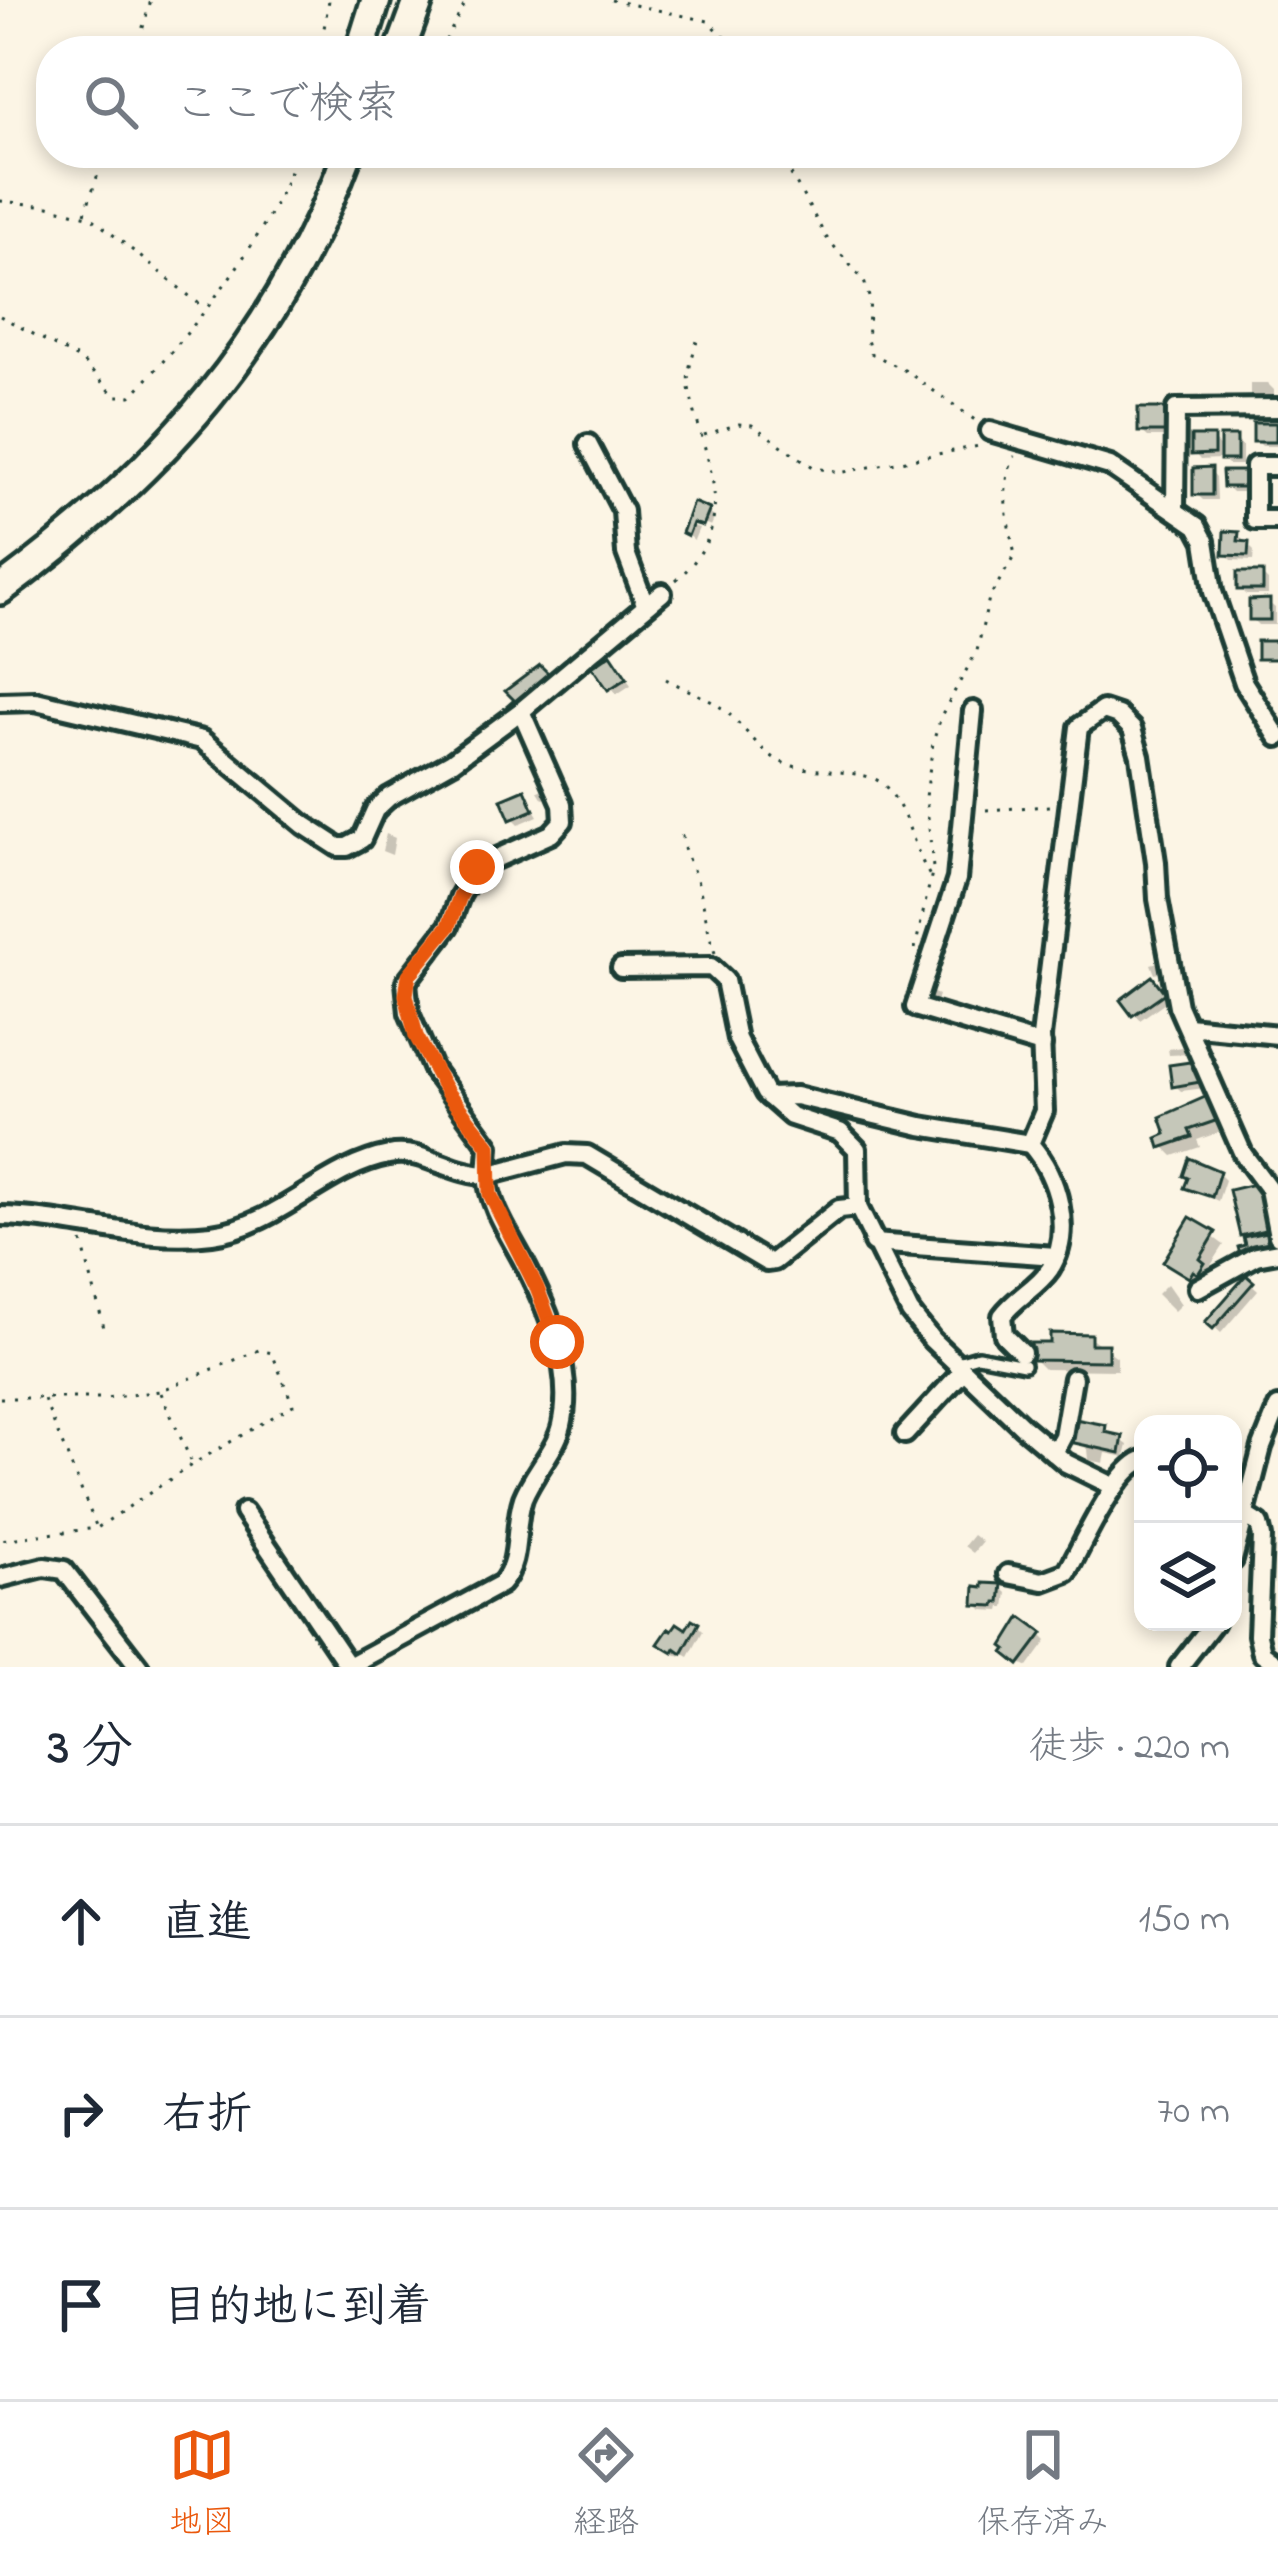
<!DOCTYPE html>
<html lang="ja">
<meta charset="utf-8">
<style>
body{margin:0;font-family:"Indie Flower","Klee One",sans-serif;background:#f2f2f3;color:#1f2937}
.controls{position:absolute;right:36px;bottom:36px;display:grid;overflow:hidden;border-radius:24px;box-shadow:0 6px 18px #0003}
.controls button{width:108px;height:108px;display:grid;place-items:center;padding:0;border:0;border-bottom:3px solid #e0e1e3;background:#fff;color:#1f2937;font:60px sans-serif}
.stop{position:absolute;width:36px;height:36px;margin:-27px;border:9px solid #ea580c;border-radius:50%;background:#fff}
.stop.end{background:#ea580c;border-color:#fff;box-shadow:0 3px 12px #0008}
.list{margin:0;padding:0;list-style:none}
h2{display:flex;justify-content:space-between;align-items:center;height:156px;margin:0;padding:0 48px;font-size:51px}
h2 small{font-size:39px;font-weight:400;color:#747a83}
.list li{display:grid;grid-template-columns:78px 1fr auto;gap:36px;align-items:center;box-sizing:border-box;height:192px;padding:0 48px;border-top:3px solid #e0e1e3}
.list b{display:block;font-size:45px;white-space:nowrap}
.list em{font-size:39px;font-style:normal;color:#747a83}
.icon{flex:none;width:66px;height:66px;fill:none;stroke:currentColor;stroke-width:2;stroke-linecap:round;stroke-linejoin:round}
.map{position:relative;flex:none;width:1278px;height:1667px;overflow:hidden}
.search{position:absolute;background:#fff;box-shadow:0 6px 18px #0003;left:36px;right:36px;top:36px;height:132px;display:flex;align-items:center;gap:30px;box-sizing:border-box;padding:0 42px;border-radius:48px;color:#747a83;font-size:45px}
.sheet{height:732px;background:#fff}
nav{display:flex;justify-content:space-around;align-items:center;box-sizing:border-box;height:168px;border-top:3px solid #e0e1e3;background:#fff;font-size:33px;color:#747a83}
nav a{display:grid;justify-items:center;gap:6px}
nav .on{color:#ea580c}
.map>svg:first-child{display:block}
</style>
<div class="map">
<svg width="1278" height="1667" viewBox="0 0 1278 1667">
<rect width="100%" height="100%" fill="#fcf5e5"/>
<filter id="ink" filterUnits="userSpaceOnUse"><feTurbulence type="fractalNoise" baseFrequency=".00833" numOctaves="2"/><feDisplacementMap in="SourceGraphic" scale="24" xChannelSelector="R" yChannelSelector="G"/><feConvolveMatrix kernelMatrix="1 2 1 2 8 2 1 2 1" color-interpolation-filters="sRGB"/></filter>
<g filter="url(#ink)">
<g fill="#0003">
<polygon points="1250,384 1268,384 1274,390 1274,402 1256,402 1250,396"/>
<polygon points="1165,411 1171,417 1171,437 1148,437 1141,431"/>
<polygon points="1275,426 1278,446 1262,446 1256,440"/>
<polygon points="1212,439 1223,450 1236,439 1242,446 1242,465 1229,465 1219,455 1219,459 1200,460 1194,453"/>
<polygon points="1210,470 1216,477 1217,500 1203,500 1196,494"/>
<polygon points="1248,474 1254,492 1232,492 1226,486"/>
<polygon points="695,506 715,517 711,526 693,519 693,526 699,528 694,540 685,532"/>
<polygon points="1238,535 1254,551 1253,561 1232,560 1226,554"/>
<polygon points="1262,575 1268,581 1268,595 1246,595 1240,589"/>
<polygon points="1268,602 1275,608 1275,625 1258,625 1252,619"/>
<polygon points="616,664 631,685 617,694 596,668"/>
<polygon points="547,787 552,796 543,799 538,791"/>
<polygon points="524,793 538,816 519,824 513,818"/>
<polygon points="386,834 395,838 392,855 382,851"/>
<polygon points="1158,962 1162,972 1155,974 1151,964"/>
<polygon points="1158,986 1168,1000 1140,1020 1124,1000"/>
<polygon points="929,991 938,995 935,1004 927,1000"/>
<polygon points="1188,1046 1191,1054 1169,1055 1168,1049"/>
<polygon points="1202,1070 1205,1088 1181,1091 1175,1085"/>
<polygon points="1211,1098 1229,1129 1197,1140 1200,1147 1173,1156 1163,1146"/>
<polygon points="1219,1174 1225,1180 1218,1201 1188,1187"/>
<polygon points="1257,1186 1267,1196 1274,1253 1249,1259 1242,1252 1248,1247 1242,1234"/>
<polygon points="1191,1221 1224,1245 1208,1270 1213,1275 1199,1285 1166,1261"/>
<polygon points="1246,1279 1258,1290 1221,1333 1209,1322"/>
<polygon points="1167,1284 1181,1304 1174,1311 1157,1294"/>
<polygon points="1090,1337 1117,1357 1117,1370 1044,1369 1034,1359"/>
<polygon points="1104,1428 1128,1445 1125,1457 1106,1453 1104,1463 1089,1460 1088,1449 1073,1441"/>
<polygon points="973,1535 982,1542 973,1553 964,1546"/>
<polygon points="1001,1587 1007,1593 1005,1607 1001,1607 1000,1611 983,1610 977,1604"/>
<polygon points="697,1625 703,1631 689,1657 682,1653 680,1657 668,1649"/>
<polygon points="1041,1635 1047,1641 1028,1667 1013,1659"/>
</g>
<g fill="#c5c7b9" stroke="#1f3d34" stroke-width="3">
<rect x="1138" y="408" width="28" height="24"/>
<rect x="1253" y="423" width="23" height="19"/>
<polygon points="1191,436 1214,436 1214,454 1191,455"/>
<rect x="1220" y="436" width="17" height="24"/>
<polygon points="1212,467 1212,495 1193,495 1193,468"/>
<polygon points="1222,471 1249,471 1249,487 1223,487"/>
<polygon points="693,502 710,509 703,526 693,523 688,536 682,533"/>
<polygon points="1224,531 1239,532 1238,541 1249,542 1248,556 1223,555"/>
<rect x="1237" y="572" width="26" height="18"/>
<polygon points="1270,599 1270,620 1249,620 1249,600"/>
<rect x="1257" y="641" width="21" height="18"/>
<polygon points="611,654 627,678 608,690 592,667"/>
<polygon points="540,665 551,676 509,713 505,708 514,700 505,691"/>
<polygon points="525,789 534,810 510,820 501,799"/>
<polygon points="1152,976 1165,993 1132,1016 1120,1000"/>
<polygon points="1197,1061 1200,1082 1172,1087 1169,1065"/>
<polygon points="1212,1094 1221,1119 1189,1130 1192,1137 1160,1148 1157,1138 1166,1134 1160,1117"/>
<polygon points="1189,1158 1220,1171 1212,1197 1184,1188 1188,1178 1183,1176"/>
<polygon points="1258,1183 1269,1229 1240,1236 1229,1190"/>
<polygon points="1190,1217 1216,1232 1200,1259 1205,1263 1198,1274 1193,1271 1189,1278 1163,1262"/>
<polygon points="1266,1232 1270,1247 1240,1254 1238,1247 1245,1245 1243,1237"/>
<polygon points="1246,1275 1254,1282 1213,1329 1205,1322"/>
<polygon points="1050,1333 1091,1334 1091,1344 1108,1344 1108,1361 1031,1360 1031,1343 1050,1343"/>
<polygon points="1075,1419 1106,1425 1105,1432 1123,1436 1120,1453 1070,1442"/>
<polygon points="983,1583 1002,1584 1000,1602 996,1602 995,1606 974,1605 975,1586 983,1587"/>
<polygon points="1021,1617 1043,1633 1019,1665 1004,1653 1007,1649 1003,1646"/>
<polygon points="692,1619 699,1623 682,1654 675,1649 673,1653 658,1644 669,1628 672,1630 677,1623 686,1629"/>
</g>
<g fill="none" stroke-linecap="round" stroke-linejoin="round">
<g stroke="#1f3d34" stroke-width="18">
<polyline id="service" points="954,1363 978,1356 1024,1365"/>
</g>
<g stroke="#1f3d34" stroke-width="26">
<g id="minor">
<polyline points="990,431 1110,466 1197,526 1205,541 1213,592 1244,683 1278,737"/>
<polyline points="588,444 623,511 626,553 645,604"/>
<polyline points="1278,466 1255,466 1255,520 1278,520"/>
<polyline points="1175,509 1176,409 1278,408"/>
<polyline points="0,702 36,701 202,740 304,825 338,847 347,847 362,839 375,810 389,797 452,762 521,711 662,593"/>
<polyline points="521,711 562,804 563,821 551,834 477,867 460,896 449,926 406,982 409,1013 433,1070 489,1146 487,1175 566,1154 587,1155 767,1262 774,1261 839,1209 858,1207"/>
<polyline points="973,711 957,879 915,1007 1042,1045"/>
<polyline points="621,968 711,967 725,980 737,1039 765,1093 791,1116 840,1132 857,1149 858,1207 910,1312 932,1340 1023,1427 1066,1463 1115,1487"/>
<polyline points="1188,1026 1278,1035"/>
<polyline points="769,1097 796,1096 921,1126 1030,1144"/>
<path d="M0,1216C72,1217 139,1243 212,1234C278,1226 325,1167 389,1155C422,1148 452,1175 487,1175C489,1205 508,1233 522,1259C547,1307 575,1370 562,1425C556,1450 533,1473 523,1498C513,1527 522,1562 501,1584L347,1667"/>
<polyline points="873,1243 1056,1256"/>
<polyline points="1198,1288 1256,1256 1278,1252"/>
<path d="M1022,1353L1004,1335L1002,1316C1015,1298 1037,1288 1050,1269C1074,1232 1058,1176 1030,1144L1044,1111L1041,1037L1079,727L1103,710L1118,715L1132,729L1140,756L1156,862L1158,899L1178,1006L1243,1154L1269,1189L1278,1236"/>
<polyline points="905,1434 963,1371"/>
<polyline points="1054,1453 1063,1436 1073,1378"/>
<polyline points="1233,1508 1259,1524 1262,1537 1258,1635 1262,1653 1278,1665"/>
<polyline points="244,1512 349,1667"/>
<polyline points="1233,1560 1262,1447 1278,1407"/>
<path d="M1008,1574L1043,1581L1067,1572C1083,1544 1114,1472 1143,1460"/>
<polyline points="0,1578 44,1567 64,1570 139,1667"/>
<polyline points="1179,1667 1214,1622"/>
</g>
</g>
<g stroke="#1f3d34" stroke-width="36">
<g id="trunk">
<polyline points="360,51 376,0"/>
<polyline points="400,51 419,0"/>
<path d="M0,590C161,471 277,344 348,153"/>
</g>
</g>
<g stroke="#1f3d34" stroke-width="3" stroke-dasharray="3 9" stroke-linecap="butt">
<polyline points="611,0 708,21 740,51"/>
<polyline points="136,51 151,0"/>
<polyline points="320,51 329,0"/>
<polyline points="440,51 467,0"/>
<polyline points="779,153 826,237 864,281 870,300 867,340 871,353 906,371 979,423"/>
<polyline points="0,201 49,206 91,217 203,307"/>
<polyline points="85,213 105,153"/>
<path d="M0,316L81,360L115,396H131C186,340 276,228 296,153"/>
<polyline points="704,435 739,424 752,425 813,467 839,473 984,445"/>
<path d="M676,580C745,521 703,459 689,388C686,373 693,356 697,341"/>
<path d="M666,679C684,689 707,697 723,709C745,726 760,754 786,764C813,774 867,768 884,785C908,809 913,849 930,876"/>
<polyline points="986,810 1050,806"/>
<path d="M682,835C683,854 693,866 698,883C705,907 707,930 715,953"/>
<path d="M915,949L933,868L926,797L933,742L942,714L977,651L989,598L1015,555C1008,521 998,489 1015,456"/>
<polyline points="82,1242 104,1328"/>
<polyline points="161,1393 191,1461"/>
<polyline points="0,1398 106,1398 160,1391 259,1350 272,1353 293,1405 193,1464 97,1528 0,1540"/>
<polyline points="44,1400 97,1528"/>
</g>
<use href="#service" stroke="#fcf5e5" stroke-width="9"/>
<use href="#minor" stroke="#fcf5e5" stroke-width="16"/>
<use href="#trunk" stroke="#fcf5e5" stroke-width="27"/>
</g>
</g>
<g fill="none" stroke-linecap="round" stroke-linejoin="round" filter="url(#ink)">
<polyline stroke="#ea580c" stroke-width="15" points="477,867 460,896 449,926 409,975 406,995 416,1036 448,1094 489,1146 490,1194 537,1288 557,1342"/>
</g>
</svg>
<div class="controls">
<button><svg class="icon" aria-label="locate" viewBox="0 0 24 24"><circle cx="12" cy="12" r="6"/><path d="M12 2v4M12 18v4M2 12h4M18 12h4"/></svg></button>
<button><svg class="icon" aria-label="layers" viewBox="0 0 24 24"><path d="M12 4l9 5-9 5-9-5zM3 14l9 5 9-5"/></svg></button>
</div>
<div class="stop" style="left:557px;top:1342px"></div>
<div class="stop end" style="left:477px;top:867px"></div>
<div class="search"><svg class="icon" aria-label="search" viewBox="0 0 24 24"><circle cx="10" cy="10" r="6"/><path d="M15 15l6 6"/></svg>ここで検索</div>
</div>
<section class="sheet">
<h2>3 分<small>徒歩 · 220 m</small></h2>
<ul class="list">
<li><svg class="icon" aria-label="ahead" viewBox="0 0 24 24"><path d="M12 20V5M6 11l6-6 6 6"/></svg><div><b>直進</b></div><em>150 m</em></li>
<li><svg class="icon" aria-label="right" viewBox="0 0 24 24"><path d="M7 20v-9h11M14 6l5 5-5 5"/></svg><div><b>右折</b></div><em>70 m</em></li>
<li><svg class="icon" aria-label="arrive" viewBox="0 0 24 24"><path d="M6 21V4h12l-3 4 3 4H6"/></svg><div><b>目的地に到着</b></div></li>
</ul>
</section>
<nav>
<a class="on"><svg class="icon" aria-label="map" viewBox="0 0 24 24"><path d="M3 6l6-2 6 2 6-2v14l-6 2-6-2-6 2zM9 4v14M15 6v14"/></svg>地図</a>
<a><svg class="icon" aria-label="directions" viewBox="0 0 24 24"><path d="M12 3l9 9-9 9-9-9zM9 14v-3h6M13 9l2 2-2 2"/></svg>経路</a>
<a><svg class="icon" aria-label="saved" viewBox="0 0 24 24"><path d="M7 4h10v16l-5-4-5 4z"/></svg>保存済み</a>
</nav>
